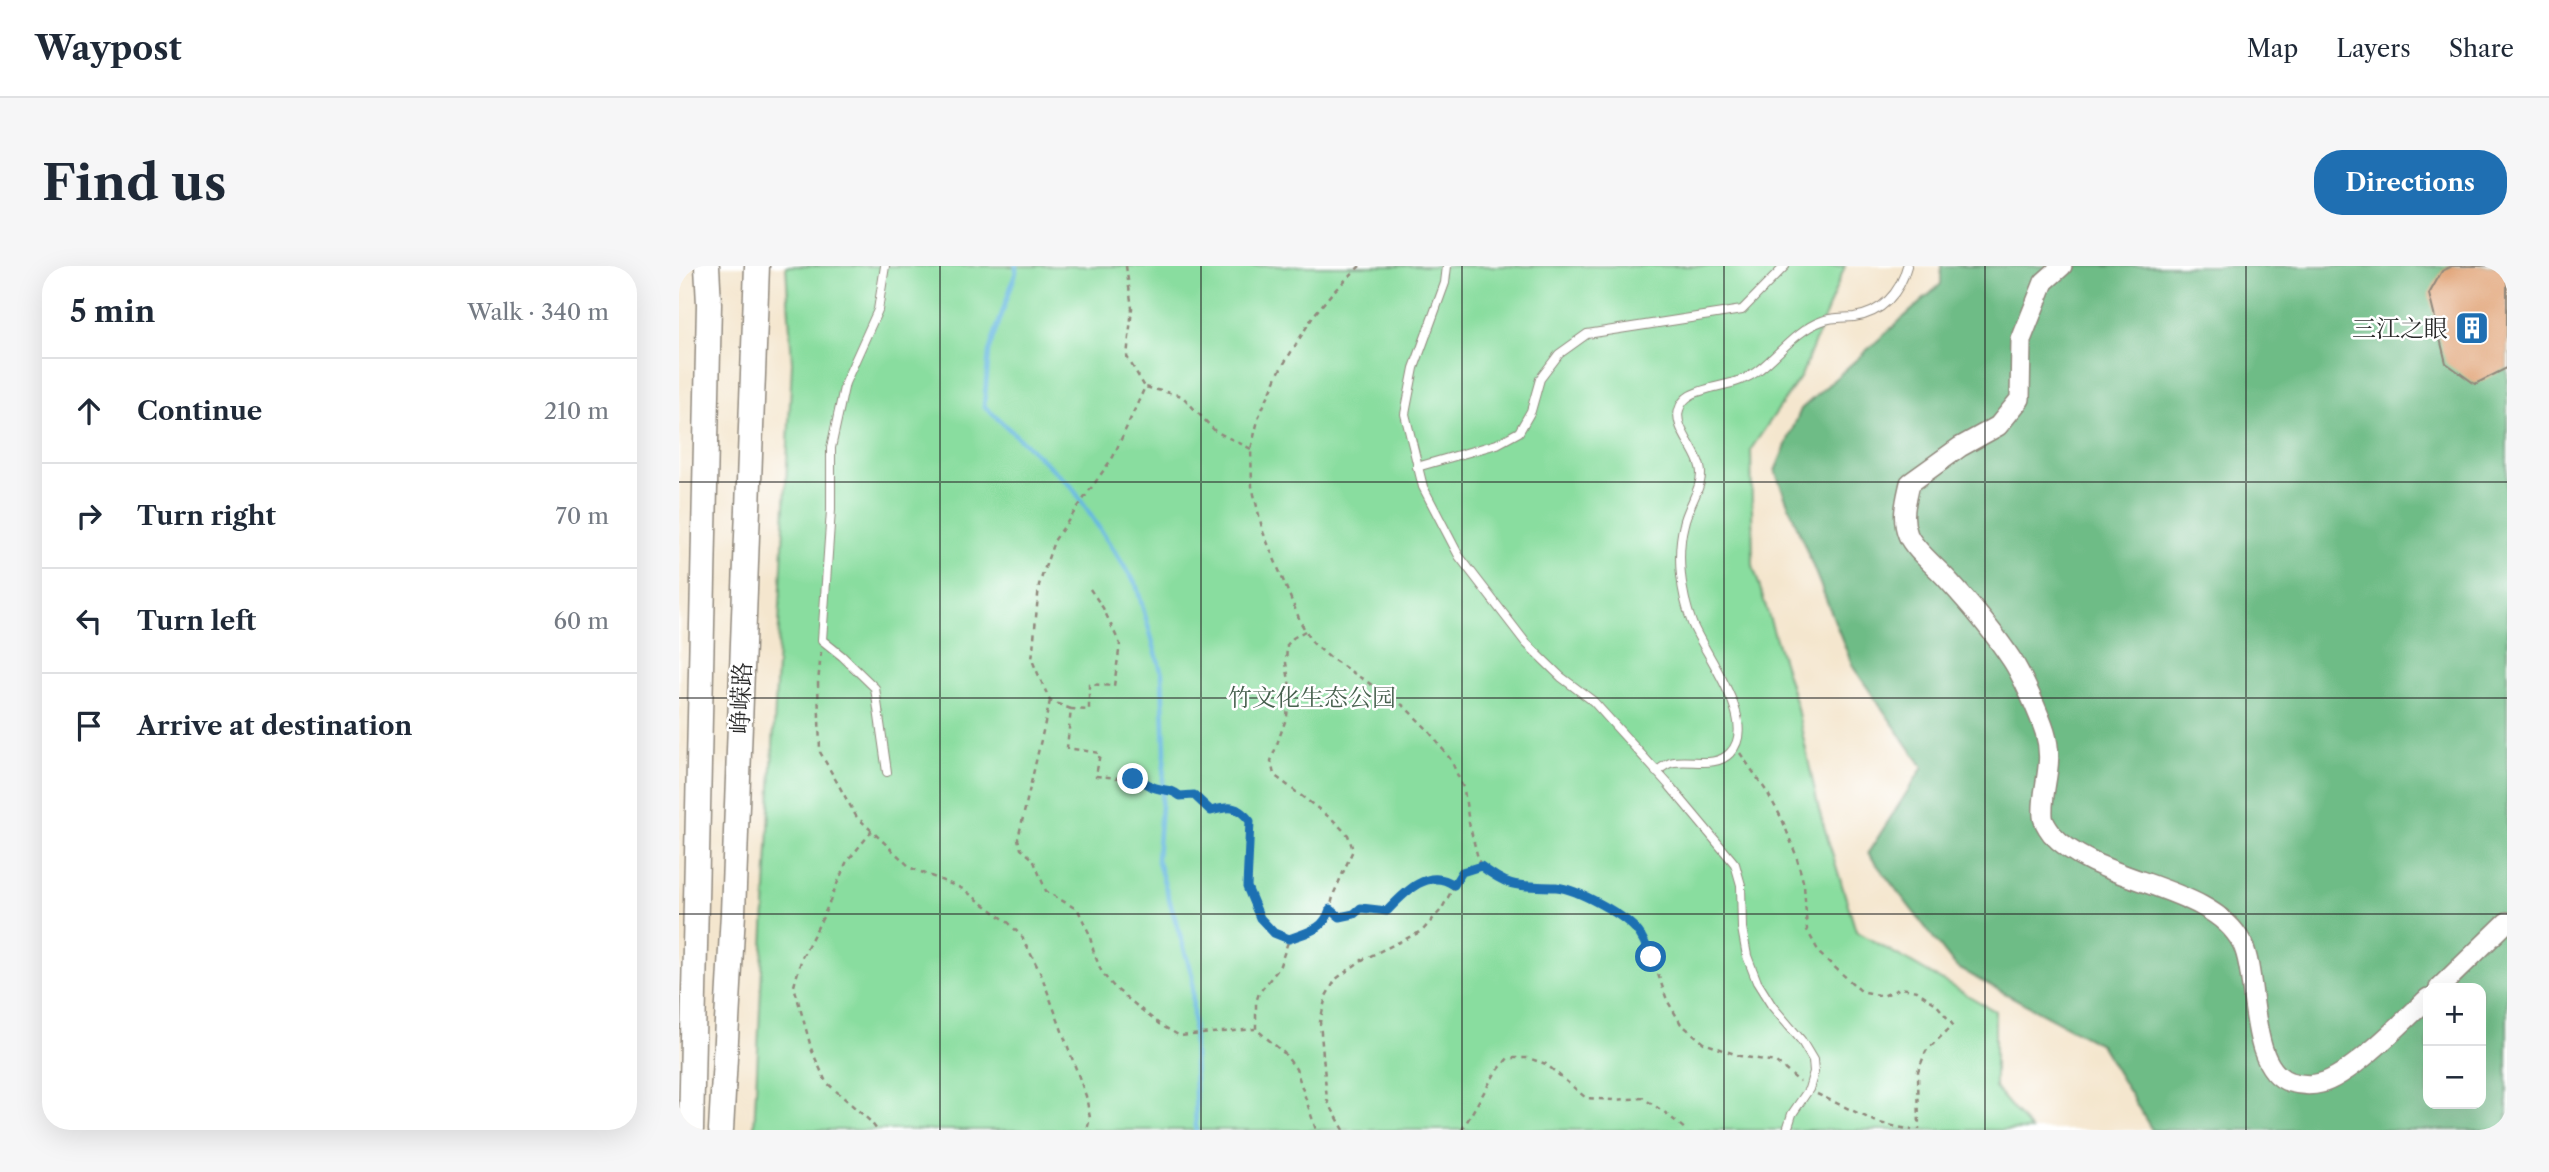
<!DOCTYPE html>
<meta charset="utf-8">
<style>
body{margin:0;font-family:"Libre Caslon Text","Noto Serif SC",serif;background:#f6f6f7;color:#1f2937}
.controls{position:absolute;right:21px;bottom:21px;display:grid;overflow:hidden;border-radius:14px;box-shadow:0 7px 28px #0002}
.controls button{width:63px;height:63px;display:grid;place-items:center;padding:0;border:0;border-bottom:2px solid #e0e1e3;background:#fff;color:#1f2937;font:35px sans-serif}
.stop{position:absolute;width:21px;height:21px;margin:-16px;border:5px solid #1f6fb2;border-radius:50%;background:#fff}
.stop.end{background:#1f6fb2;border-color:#fff;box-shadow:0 2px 7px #0008}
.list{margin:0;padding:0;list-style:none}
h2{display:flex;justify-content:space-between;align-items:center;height:91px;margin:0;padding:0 28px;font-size:30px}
h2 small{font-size:23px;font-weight:400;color:#747a83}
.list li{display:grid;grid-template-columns:46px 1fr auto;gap:21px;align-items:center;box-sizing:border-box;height:105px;padding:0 28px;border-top:2px solid #e0e1e3}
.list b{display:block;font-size:26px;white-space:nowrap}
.list em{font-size:23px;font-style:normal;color:#747a83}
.icon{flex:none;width:38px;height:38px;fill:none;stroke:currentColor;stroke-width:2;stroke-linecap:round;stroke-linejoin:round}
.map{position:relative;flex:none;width:1828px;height:864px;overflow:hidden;border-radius:28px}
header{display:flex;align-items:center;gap:42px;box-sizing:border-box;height:98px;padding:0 35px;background:#fff;border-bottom:2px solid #e0e1e3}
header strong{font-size:33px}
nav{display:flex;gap:38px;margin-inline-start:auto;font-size:24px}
.intro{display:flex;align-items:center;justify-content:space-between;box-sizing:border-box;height:168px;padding:0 42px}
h1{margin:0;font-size:49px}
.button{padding:18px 32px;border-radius:28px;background:#1f6fb2;color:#fff;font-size:24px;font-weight:700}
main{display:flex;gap:42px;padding:0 42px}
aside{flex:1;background:#fff;border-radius:28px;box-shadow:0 7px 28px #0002}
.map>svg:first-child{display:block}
</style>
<header>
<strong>Waypost</strong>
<nav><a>Map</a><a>Layers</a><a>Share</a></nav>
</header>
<div class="intro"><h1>Find us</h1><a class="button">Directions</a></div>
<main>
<aside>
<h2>5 min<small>Walk · 340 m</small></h2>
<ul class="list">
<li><svg class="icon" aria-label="ahead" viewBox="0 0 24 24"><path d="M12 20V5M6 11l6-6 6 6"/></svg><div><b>Continue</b></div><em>210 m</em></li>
<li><svg class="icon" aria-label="right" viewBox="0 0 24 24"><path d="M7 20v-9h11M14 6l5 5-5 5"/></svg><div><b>Turn right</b></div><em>70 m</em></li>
<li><svg class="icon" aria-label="left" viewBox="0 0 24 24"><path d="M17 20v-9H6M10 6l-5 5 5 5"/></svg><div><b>Turn left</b></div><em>60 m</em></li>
<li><svg class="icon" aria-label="arrive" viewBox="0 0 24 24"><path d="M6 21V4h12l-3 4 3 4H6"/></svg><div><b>Arrive at destination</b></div></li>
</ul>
</aside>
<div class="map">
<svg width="1828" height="864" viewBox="0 0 1828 864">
<rect width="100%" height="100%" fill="#fff"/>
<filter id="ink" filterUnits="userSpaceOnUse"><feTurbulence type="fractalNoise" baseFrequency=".0143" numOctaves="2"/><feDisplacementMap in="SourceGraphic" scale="14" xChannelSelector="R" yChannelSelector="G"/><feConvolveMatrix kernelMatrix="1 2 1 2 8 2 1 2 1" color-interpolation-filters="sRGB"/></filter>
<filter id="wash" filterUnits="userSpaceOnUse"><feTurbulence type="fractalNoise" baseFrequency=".00686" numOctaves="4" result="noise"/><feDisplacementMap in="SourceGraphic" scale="28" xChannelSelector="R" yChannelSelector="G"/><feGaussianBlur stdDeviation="1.57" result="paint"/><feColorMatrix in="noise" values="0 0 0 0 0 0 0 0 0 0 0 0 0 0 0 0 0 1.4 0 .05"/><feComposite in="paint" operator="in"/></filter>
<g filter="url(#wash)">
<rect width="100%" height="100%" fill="#f4e6ce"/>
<polygon fill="#89dd9f" stroke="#5a8465" stroke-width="2" points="107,0 1166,0 1122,110 1072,183 1074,299 1117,438 1140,544 1177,665 1316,745 1316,822 1352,864 75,864 113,97"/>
<path fill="#6ebc86" stroke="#4c7458" stroke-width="2" fill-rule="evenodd" d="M1262,0H1828V864H1473L1421,778L1277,701L1189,587L1244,501L1174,401L1096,205L1122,143L1262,18ZM1749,722H1802V838H1749Z"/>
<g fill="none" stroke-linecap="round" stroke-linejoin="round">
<polyline stroke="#65b7e1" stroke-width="4.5" points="337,0 337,6 310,86 305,140 393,221 457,318 483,408 486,486 478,593 513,709 517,864"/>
</g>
<g id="blocks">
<polygon fill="#df9e6e" points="1773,0 1828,0 1828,102 1796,118 1767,97 1750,28 1763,5"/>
</g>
</g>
<g filter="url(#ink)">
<use href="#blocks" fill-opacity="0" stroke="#90887c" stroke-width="2"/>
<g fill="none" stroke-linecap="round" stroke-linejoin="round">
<g stroke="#90887c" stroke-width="10">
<g id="service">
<polyline points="206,0 199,44 166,117 152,182 152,244 143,374 163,390 196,422 208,506"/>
<polyline points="768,0 766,17 735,102 726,148 744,221 780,290 847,377 882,411 914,435 990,519 1056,598 1062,619 1063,662 1068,690 1078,716 1093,740 1122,774 1134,794 1135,806 1130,823 1113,848 1108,864"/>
<polyline points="738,201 818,178 840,166 852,145 861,113 880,88 908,68 1063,44 1106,0"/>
<path d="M977,506C982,502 988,497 995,496C1013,493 1037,502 1051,487C1081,457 1025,388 1013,357C1002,328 997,289 1005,258C1008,242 1022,224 1022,208C1022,187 994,163 1000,144C1004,129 1018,126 1032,122C1049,118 1067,115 1081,103C1101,87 1118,64 1143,55C1153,51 1165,52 1175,51C1203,47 1221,27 1228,0"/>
</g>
</g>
<g stroke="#90887c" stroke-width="22">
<g id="tertiary">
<path d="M1383,0L1365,16L1342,74L1341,133L1319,160L1281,181L1231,217C1227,235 1222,252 1229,269C1234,282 1257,301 1267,312C1291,338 1314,365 1333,394C1343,409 1361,450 1366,466C1376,498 1362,522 1364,550C1364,555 1370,564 1373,568C1418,618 1533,618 1563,677C1580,711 1568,802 1611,816C1622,819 1631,820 1642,817C1671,810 1726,754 1749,732"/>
<polyline points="1760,722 1828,656"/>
</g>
</g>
<g stroke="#90887c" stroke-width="27">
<g id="primary">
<polyline points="12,864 30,38 28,0"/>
<polyline points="42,864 54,647 78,0"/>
</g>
</g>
<g stroke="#90887c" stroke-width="2.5" stroke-dasharray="5 5" stroke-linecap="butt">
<polyline points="447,0 453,42 448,91 466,121"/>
<polyline points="681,0 653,27 635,49 601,104 580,150 572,183 573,220 584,266 622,357 634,377 650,391 725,440 748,463 772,494 785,524 790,557 801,600 820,614 847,622 879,621 903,628 931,643 960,666 973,691 988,734 1002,758 1025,777 1061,790 1097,796 1121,816"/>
<path d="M411,323L424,342L441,378L435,420L410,418V444L392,443L388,482L421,487L417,510L465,514L474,522L494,523L501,530L515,529L532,545C551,540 558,539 571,555L568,621L581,652L595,667L610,673"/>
<polyline points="626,365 614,372 608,379 607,397 611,421 608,450 592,495 595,509 654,554 669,569 674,584 655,627 648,655 635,664 610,673 600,702 580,727 577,736 577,763 605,787 617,803 637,864"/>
<polyline points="142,386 139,417 141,486 177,550 232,602 284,623 330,657 343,671 362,708 407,830 411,852 408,864"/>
<polyline points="371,435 339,573 342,583 354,593 367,625 399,644 410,667 415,687 423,707 436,722 480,758 501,770 576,763"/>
<polyline points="392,443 371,435 353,394 360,319 375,275 434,191 466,121 503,130 536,165 572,183"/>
<polyline points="1061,487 1088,526 1103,553 1117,589 1125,619 1128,664 1141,688 1182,725 1204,730 1222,722 1238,725 1257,738 1274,759 1247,785 1239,805 1240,864"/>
<polyline points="193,565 167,597 144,651 123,691 115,720 133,785 147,816 191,855 198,864"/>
<path d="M651,643L661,651L675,648L682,642L708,645C719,633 738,614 754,611C762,610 768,614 775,619"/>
<polyline points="1138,828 1200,857 1233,864"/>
<polyline points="665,864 648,834 641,756 647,730 657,713 683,694 743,665 762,644 783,606 801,600"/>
<polyline points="783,864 815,809 829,792 849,792 867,798 907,832 935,834 964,832 988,848 1007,864"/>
</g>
<use href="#service" stroke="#fff" stroke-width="8"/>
<use href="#tertiary" stroke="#fff" stroke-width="19"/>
<use href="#primary" stroke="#fff" stroke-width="24"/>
</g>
</g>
<g fill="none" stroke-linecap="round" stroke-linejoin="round" filter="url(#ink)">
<path stroke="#1f6fb2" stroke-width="9" d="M454,513C462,514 465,516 472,520C482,526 491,521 501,530L515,529L532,545C551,540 558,539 571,555L568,621L581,652L595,667L610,673C629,666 645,664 651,643L661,651L675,648L682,642L708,645C726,626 749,601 775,619L783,606L802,600C833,624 840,619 877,621C898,623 947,649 960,667C965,674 969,684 972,691"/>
</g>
<path fill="none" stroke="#2b2b2b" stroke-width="2" stroke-opacity="0.55" d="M261,0V864M522,0V864M783,0V864M1045,0V864M1306,0V864M1567,0V864M0,216H1828M0,432H1828M0,648H1828"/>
<defs>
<g id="building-square" transform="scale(1.75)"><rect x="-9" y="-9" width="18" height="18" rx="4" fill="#1f6fb2" stroke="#fff"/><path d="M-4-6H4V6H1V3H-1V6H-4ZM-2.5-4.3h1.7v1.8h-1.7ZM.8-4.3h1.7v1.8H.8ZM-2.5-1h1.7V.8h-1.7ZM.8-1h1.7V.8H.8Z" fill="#fff"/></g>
</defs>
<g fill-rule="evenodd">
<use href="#building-square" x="1793" y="62"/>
</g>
<g text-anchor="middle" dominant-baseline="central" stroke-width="5" stroke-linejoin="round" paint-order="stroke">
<g font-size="24" fill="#2b2b2b" stroke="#fff" text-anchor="end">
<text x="1769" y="62">三江之眼</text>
</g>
<g font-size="24" fill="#47604e" stroke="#fff">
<text x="633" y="431">竹文化生态公园</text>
</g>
<g font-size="24" fill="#2b2b2b" stroke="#fff">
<text transform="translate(62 432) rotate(-88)">峥嵘路</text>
</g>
</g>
</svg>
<div class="controls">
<button>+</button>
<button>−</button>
</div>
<div class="stop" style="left:972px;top:691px"></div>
<div class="stop end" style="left:454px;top:513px"></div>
</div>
</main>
